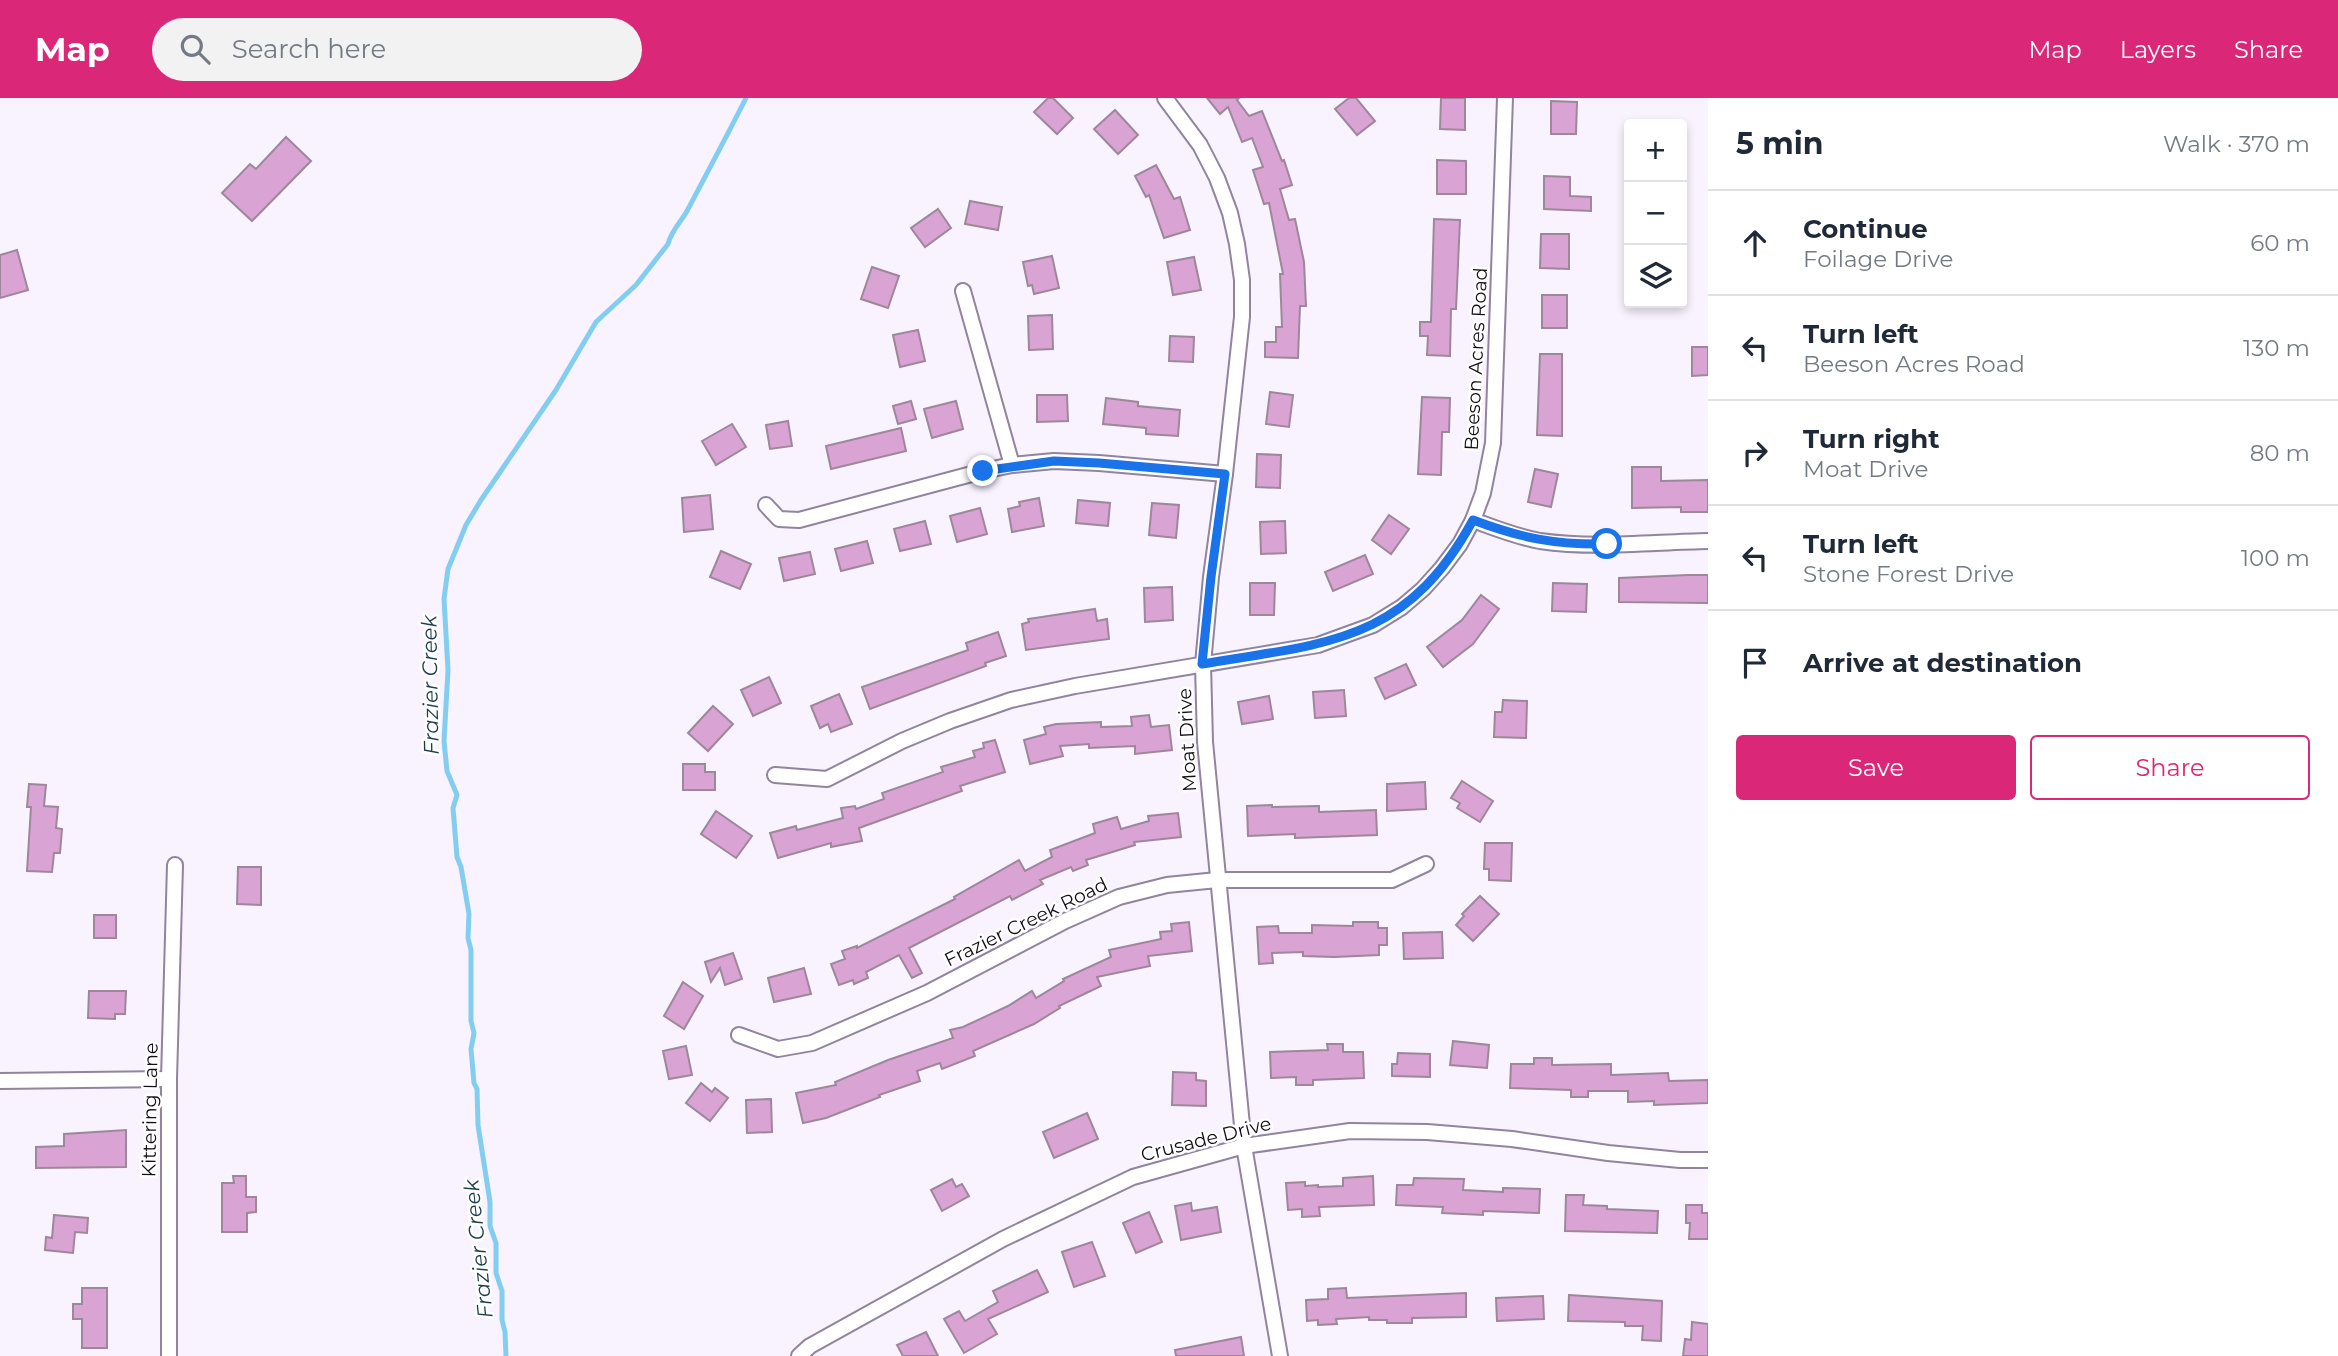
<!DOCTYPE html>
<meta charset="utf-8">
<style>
body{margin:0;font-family:Montserrat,sans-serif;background:#f2f2f3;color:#1f2937}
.controls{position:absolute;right:21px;top:21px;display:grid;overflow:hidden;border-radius:7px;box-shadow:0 4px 10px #0003}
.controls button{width:63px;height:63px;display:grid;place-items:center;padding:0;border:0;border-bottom:2px solid #e0e1e3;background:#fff;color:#1f2937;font:35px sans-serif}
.stop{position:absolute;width:21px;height:21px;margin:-16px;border:5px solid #1a73e8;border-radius:50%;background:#fff}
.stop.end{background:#1a73e8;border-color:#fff;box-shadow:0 2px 7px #0008}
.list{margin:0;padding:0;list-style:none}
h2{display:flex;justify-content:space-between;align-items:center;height:91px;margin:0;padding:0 28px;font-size:30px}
h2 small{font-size:23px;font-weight:400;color:#747a83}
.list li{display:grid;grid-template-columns:46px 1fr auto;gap:21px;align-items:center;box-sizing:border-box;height:105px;padding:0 28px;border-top:2px solid #e0e1e3}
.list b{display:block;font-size:26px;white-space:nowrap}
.list p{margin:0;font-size:23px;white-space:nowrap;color:#747a83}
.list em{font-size:23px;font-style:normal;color:#747a83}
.actions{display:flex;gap:14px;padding:21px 28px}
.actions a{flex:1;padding:16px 0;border:2px solid #db2777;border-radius:7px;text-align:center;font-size:24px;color:#db2777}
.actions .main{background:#db2777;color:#fff}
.icon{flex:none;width:38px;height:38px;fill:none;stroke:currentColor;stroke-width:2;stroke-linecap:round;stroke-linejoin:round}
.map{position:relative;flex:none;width:1708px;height:1258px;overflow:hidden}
header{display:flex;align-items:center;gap:42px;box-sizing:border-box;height:98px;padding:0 35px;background:#db2777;color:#fff}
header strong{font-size:33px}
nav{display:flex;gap:38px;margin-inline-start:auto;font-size:24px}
.search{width:490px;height:63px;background:#f2f2f3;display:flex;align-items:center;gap:18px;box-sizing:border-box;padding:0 24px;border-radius:38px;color:#747a83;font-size:26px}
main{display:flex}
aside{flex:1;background:#fff}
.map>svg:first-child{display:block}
</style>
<header>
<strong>Map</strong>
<div class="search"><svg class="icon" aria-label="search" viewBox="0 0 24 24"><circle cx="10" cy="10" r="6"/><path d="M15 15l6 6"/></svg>Search here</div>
<nav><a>Map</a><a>Layers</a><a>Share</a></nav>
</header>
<main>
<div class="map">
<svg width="1708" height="1258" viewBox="0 0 1708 1258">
<rect width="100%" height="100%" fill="#f8f3ff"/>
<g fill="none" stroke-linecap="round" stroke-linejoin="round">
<path stroke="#83cef0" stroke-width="5" d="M506,1258L505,1234L502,1222V1193L496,1175V1145L490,1128V1104L478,1027L477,991L474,985L471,951L474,935L471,923V852L468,840L469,816L461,769L457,759L453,710L457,697L447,673L444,643L448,572L444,501L448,471L466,427L481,402L556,292L596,224L636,187L668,146C671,133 681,124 687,113C707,75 727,38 746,0"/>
</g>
<g fill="#d9a4d3" stroke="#9e869b" stroke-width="2">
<polygon points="1048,0 1053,0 1073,20 1057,36 1034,14"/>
<polygon points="1207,0 1239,0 1237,2 1249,18 1262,13 1282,63 1284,62 1292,87 1280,91 1289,122 1295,121 1304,164 1306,208 1300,208 1298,260 1265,259 1265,244 1276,244 1276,229 1282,229 1280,176 1283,176 1269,105 1264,106 1253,72 1263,69 1252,40 1242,44 1228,9 1220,16"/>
<polygon points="1349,0 1356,0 1375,23 1357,37 1335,11"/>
<polygon points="1441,0 1465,0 1465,32 1440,31"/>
<polygon points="1551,3 1577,4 1576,36 1551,36"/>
<polygon points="1115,12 1138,37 1118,56 1094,31"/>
<polygon points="286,39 311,63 252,123 222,95 250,66 256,71"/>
<polygon points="1437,62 1466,63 1466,96 1437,96"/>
<polygon points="1156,67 1174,101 1180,99 1190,132 1164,140 1149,97 1146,99 1135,78"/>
<polygon points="1544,78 1570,79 1570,98 1591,99 1591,113 1544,111"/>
<polygon points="970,103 1002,109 998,132 965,126"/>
<polygon points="938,111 951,130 925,149 911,130"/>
<polygon points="1434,121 1460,122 1456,211 1451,211 1450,258 1427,257 1428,238 1420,238 1420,224 1431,224"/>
<polygon points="1541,136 1569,136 1569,171 1540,170"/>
<polygon points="17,152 28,192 0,200 0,157"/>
<polygon points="1052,158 1059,190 1034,196 1032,187 1028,188 1023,164"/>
<polygon points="1194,159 1201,192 1173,197 1167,164"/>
<polygon points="872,169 899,178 888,210 861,201"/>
<rect x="1542" y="197" width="25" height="33"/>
<polygon points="1052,217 1053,251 1029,252 1028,218"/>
<polygon points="918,232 925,263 900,269 893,237"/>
<polygon points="1170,238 1194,239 1193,264 1169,263"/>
<polygon points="1692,249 1708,249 1708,277 1692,278"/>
<polygon points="1540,256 1562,256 1562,338 1537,337"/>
<polygon points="1270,294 1293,297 1289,329 1266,326"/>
<polygon points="1037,297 1067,297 1068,323 1037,324"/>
<polygon points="1422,299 1450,300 1449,334 1442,334 1441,377 1418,376"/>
<polygon points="1106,300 1138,304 1138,308 1180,312 1178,338 1146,336 1146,330 1103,326"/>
<polygon points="911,303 916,321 898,326 893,308"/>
<polygon points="956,303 963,331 932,340 924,311"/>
<polygon points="788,323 792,348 770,351 766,327"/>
<polygon points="732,326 746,349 716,367 702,343"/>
<polygon points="901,330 906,353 831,371 826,348"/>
<polygon points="1257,356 1281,357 1280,390 1256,389"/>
<polygon points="1632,369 1661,369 1661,383 1708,382 1708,414 1681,414 1681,409 1632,410"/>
<polygon points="1535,371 1558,376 1551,409 1528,404"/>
<polygon points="710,397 713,431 684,434 682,400"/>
<polygon points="1039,400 1044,428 1012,434 1008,411 1020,408 1019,404"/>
<polygon points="1078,402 1110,405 1108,428 1076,425"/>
<polygon points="1152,405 1179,407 1176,440 1149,437"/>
<polygon points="980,410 987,436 957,444 950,418"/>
<polygon points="1389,417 1409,431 1391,456 1372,442"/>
<polygon points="925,423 931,446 900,453 894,431"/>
<polygon points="1285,423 1286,455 1261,456 1260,424"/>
<polygon points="867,443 873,465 841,473 835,451"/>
<polygon points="721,453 751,466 740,491 710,479"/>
<polygon points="810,454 815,476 784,483 779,460"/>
<polygon points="1365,457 1373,476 1333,493 1325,474"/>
<polygon points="1688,477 1708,477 1708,505 1619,504 1619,480"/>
<polygon points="1250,485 1275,485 1274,517 1250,517"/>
<polygon points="1553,485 1587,486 1586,514 1552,513"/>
<polygon points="1172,489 1173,522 1145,524 1144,490"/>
<polygon points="1481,497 1499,511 1473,546 1443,569 1427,549 1462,522"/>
<polygon points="1095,511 1097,523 1107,521 1109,541 1026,552 1022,526 1029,524 1028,521"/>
<polygon points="998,534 1006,558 985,565 986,568 870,611 862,589 968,552 966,545"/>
<polygon points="1406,566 1416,587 1385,601 1375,580"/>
<polygon points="769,579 781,605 753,618 741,592"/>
<polygon points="1344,592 1346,618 1315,620 1313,594"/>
<polygon points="839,596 852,626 831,634 828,626 820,630 811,608"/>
<polygon points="1269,598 1273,621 1242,626 1238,604"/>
<polygon points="1503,602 1527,603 1526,640 1494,639 1495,614 1502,614"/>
<polygon points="713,608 733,626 708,653 688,635"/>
<polygon points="1149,617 1151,629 1169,627 1172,652 1135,656 1135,648 1089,650 1089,646 1060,648 1063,658 1030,666 1024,642 1046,636 1044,629 1056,626 1101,624 1101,629 1132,628 1131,619"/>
<polygon points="995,642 1005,674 960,688 962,693 859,730 862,743 831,749 831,745 778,760 770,735 796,728 797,732 843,720 841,710 855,708 856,711 884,701 882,695 943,674 941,669 975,659 973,653 984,650 983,645"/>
<polygon points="683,666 705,666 705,674 715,674 715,692 683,692"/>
<polygon points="1462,683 1493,703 1480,724 1457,710 1460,705 1451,700"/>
<polygon points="1425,684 1426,711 1387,713 1387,686"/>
<polygon points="29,686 46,687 44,708 58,709 56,730 62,731 60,755 54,755 52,774 27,773 31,709 27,709"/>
<polygon points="1272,707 1272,709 1319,708 1319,714 1376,712 1377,737 1295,740 1295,736 1248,738 1247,708"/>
<polygon points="716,713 752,738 736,760 701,736"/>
<polygon points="1178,715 1181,739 1134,744 1135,747 1086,762 1088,767 1073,773 1071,769 1040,782 1043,786 1012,802 1010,798 909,850 922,875 912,880 899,857 866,874 868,880 854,886 853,882 839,887 831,866 845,861 842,853 857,848 857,850 955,801 954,799 1019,762 1025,773 1052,759 1050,752 1095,735 1093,726 1117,719 1121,731 1149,723 1148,718"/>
<polygon points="1485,745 1512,745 1511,783 1489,782 1489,771 1484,771"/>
<polygon points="238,769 261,769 261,807 237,806"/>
<polygon points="1480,798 1499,816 1473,843 1456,827 1464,818 1462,816"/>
<rect x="94" y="817" width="22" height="23"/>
<polygon points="1189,824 1192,853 1148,858 1150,868 1097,879 1101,888 1059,908 1060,910 1034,926 973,953 975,958 942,971 940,965 917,973 920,983 879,997 880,999 826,1020 803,1025 796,995 836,987 835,984 888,962 953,940 950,932 963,929 1008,908 1032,893 1036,900 1064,883 1063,881 1111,859 1109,852 1161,841 1160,834 1172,833 1171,826"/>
<polygon points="1353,824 1378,824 1378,830 1387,830 1387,847 1379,847 1379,857 1334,859 1303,858 1303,854 1272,855 1273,865 1259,866 1257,829 1278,828 1279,835 1312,835 1312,827 1353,828"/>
<polygon points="1442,834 1443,860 1404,861 1403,835"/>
<polygon points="733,855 742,881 725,887 720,870 711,884 705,864"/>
<polygon points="804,870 811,896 774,904 768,880"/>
<polygon points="683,884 703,898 684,931 664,918"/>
<polygon points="89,893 126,893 125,916 115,916 115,921 88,920"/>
<polygon points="1453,943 1489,947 1487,970 1450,967"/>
<polygon points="1327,946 1343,946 1343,954 1363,954 1364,980 1313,982 1313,987 1296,987 1296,979 1271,980 1270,954 1328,952"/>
<polygon points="686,948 692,977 669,981 663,953"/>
<polygon points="1398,955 1430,956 1430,979 1392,978 1392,966 1397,966"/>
<polygon points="1534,960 1552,960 1552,967 1611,966 1611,977 1668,975 1669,983 1708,982 1708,1005 1654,1007 1654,1003 1628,1004 1628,993 1588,993 1588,999 1571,999 1571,992 1510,990 1511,966 1534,966"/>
<polygon points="1173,974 1196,975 1196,982 1206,983 1206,1008 1172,1007"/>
<polygon points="701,985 712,994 715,990 728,1000 710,1023 686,1005"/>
<polygon points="771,1001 772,1034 747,1035 746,1002"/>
<polygon points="1087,1015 1098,1041 1054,1060 1043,1034"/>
<polygon points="126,1032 126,1069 36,1070 36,1049 64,1048 64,1036"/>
<polygon points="233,1078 246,1078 246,1099 256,1099 256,1114 247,1115 247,1134 222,1134 222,1085 234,1085"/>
<polygon points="1373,1078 1374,1107 1319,1109 1320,1118 1302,1119 1302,1111 1288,1112 1286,1085 1305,1084 1305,1088 1318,1087 1318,1089 1343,1088 1343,1080"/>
<polygon points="1414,1080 1464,1081 1463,1092 1503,1094 1503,1090 1540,1091 1539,1115 1483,1113 1483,1117 1442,1115 1443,1109 1396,1107 1397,1087 1413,1087"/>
<polygon points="952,1081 956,1089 962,1086 969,1098 942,1113 931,1092"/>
<polygon points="1566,1097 1584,1097 1583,1107 1607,1108 1607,1111 1658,1113 1657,1135 1565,1133"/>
<polygon points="1191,1105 1192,1113 1217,1109 1221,1134 1181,1142 1175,1108"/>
<polygon points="1686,1107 1702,1107 1702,1115 1708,1115 1708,1141 1689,1141 1690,1125 1686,1125"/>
<polygon points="1149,1114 1162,1144 1136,1155 1123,1125"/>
<polygon points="54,1117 88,1120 87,1135 75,1134 73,1155 45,1152 46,1139 52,1140"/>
<polygon points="1092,1144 1105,1178 1074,1189 1062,1154"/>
<polygon points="1037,1172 1048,1194 988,1221 997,1236 964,1255 944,1221 959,1213 965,1223 998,1204 993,1193"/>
<polygon points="82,1190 107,1190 107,1250 82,1250 82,1221 73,1221 73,1206 82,1206"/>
<polygon points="1346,1190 1347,1200 1466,1195 1466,1219 1412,1220 1412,1225 1387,1225 1387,1222 1369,1222 1369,1219 1336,1221 1337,1226 1318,1227 1318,1222 1307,1223 1306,1202 1328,1201 1328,1191"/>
<polygon points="1569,1197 1662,1203 1661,1243 1642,1242 1643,1228 1625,1228 1625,1224 1568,1223"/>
<polygon points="1543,1198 1544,1221 1497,1223 1496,1200"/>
<polygon points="1692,1224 1708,1226 1708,1258 1683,1258 1685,1241 1691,1242"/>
<polygon points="926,1234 938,1258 903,1258 897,1247"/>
<polygon points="1241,1239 1244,1258 1176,1258 1175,1252"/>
</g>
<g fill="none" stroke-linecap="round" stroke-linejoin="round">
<g stroke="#90849e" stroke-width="18">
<g id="street">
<polyline points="1165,0 1200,47 1217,80 1230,115 1237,146 1242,182 1242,219 1225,376 1211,479 1203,566 1205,644 1244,1048 1280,1258"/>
<polyline points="963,193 1012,367"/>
<polyline points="766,407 779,421 799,422 983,373 1012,367 1054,363 1099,365 1225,376"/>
<path d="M1473,422C1495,430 1517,439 1540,443C1595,451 1653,444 1708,443"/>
<polyline points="775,677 827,681 902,643 950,623 1011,602 1075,588 1318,547 1373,527 1402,509 1423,491 1442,470 1460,446 1473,422 1483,395 1493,345 1505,0"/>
<polyline points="739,937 778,951 812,945 927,895 1065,823 1119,799 1167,787 1217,782 1392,782 1426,766"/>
<polyline points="0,983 169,981"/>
<polyline points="169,1258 169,981 175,767"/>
<polyline points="799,1258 810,1248 1003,1141 1133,1079 1244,1048 1350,1033 1427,1034 1512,1041 1608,1055 1680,1062 1708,1062"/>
</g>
</g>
<use href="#street" stroke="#fff" stroke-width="14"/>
</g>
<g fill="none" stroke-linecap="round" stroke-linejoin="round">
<path stroke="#1a73e8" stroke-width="9" d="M983,373L1054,363L1099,365L1225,376L1211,479L1202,566C1327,545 1406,545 1473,422C1521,440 1555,447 1607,446"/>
</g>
<g text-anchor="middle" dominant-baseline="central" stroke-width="5" stroke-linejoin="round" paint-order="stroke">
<g font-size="19" fill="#120d17" stroke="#fff">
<text transform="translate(1476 261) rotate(-87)">Beeson Acres Road</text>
<text transform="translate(1187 642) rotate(-93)">Moat Drive</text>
<text transform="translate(1026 824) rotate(-26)">Frazier Creek Road</text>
<text transform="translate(150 1012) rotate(-89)">Kittering Lane</text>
<text transform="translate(1206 1041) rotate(-14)">Crusade Drive</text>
</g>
<g font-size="21" font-style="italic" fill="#1b3d4c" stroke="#fff">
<text transform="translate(430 587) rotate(-91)">Frazier Creek</text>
<text transform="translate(478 1151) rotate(-96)">Frazier Creek</text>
</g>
</g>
</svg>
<div class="controls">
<button>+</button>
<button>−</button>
<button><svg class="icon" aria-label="layers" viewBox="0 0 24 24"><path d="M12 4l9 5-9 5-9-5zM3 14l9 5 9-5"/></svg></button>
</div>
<div class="stop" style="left:1607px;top:446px"></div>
<div class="stop end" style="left:983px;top:373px"></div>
</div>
<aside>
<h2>5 min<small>Walk · 370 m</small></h2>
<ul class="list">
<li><svg class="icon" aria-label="ahead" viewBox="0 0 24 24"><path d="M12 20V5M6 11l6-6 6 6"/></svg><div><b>Continue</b><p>Foilage Drive</p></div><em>60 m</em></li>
<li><svg class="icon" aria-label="left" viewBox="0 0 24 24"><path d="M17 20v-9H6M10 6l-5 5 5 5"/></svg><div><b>Turn left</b><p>Beeson Acres Road</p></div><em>130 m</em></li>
<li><svg class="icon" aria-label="right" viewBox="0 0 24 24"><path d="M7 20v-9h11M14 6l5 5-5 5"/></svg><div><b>Turn right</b><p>Moat Drive</p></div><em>80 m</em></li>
<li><svg class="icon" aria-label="left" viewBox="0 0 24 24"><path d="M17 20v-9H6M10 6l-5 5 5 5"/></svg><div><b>Turn left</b><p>Stone Forest Drive</p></div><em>100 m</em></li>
<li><svg class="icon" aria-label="arrive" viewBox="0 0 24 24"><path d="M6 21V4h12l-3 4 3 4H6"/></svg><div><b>Arrive at destination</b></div></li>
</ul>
<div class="actions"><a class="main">Save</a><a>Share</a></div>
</aside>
</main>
